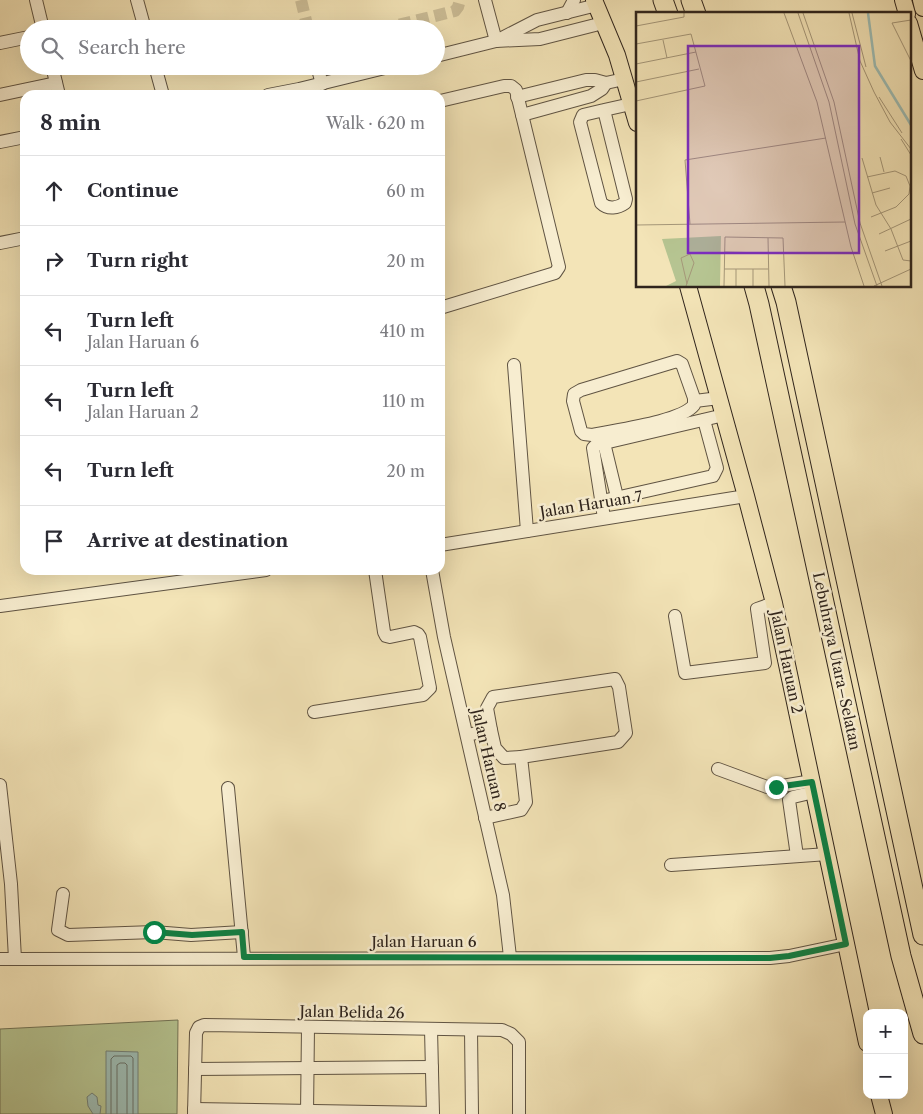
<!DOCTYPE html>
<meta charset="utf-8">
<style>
body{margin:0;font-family:"Libre Caslon Text",serif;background:#f7f7f7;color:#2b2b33}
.controls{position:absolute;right:15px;bottom:15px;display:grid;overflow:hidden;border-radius:10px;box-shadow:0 5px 20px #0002}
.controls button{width:45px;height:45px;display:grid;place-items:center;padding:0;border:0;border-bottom:1px solid #e1e1e2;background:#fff;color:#2b2b33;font:25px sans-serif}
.stop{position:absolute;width:15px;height:15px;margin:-11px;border:4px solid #0b8043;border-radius:50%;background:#fff}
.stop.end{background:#0b8043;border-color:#fff;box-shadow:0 1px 5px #0008}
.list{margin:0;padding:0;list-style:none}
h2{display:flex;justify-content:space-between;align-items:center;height:65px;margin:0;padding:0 20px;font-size:21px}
h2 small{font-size:16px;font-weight:400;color:#7c7c81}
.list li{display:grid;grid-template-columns:32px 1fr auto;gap:15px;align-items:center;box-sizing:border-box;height:70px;padding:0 20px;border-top:1px solid #e1e1e2}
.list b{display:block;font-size:19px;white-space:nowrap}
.list p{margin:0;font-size:16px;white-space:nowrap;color:#7c7c81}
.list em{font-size:16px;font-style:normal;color:#7c7c81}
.icon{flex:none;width:28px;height:28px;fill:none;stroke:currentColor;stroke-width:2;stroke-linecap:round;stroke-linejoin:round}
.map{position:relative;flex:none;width:923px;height:1114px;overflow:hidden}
.search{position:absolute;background:#fff;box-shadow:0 5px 20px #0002;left:20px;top:20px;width:425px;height:55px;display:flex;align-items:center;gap:12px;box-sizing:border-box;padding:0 18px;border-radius:28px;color:#7c7c81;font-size:19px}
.panel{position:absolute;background:#fff;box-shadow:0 5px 20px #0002;left:20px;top:90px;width:425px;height:485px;border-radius:15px}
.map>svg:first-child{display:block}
</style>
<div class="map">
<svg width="923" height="1114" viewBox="0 0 923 1114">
<rect width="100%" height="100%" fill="#f3e4b7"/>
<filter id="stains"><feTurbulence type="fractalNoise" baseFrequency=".004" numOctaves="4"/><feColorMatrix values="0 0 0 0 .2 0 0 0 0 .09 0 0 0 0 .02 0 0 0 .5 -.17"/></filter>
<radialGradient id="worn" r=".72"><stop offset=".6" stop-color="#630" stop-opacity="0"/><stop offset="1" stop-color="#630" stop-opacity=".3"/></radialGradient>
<polygon fill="#b6c592" stroke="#727457" points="178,1020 177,1114 0,1114 0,1029"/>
<g fill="#9dbdb5" stroke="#718078">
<polygon points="106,1051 138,1052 138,1114 106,1114"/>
<polygon points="92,1093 97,1097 98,1105 101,1106 100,1114 93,1114 88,1106 87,1097"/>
</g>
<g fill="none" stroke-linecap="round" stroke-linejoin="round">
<g stroke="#667068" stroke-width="1">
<polyline points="111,1114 111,1059 114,1056 131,1056 133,1058 133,1114"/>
<polyline points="117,1114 117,1065 120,1063 125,1063 127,1065 127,1114"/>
</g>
<g stroke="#ccbe98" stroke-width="12" stroke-dasharray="12 6" stroke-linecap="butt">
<polyline points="301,0 308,29"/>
<polyline points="382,29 455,11 458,7 460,0"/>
</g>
<g stroke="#605443" stroke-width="14">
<g id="minor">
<polyline points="36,0 43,29"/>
<polyline points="137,0 145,29"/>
<polyline points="485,0 496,41"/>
<polyline points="567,13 574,0"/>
<polyline points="500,39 537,20 597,5"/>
<polyline points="0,43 29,37"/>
<polyline points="436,56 496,41 540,39 603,23"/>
<polyline points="52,66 59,95"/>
<polyline points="155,66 163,95"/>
<polyline points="317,66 322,84"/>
<polyline points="0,95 56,83"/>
<polyline points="268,95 299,89 393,66"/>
<polyline points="517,97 586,80 595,80 606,83 624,79"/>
<polyline points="440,101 504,86 511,86 516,90 559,267 555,273 440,308"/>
<path d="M604,110L583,115L580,122L601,203C608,210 618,208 625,203L626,199L604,110L631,104"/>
<polyline points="522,115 591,96 602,89 606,83"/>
<polyline points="0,142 25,137"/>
<polyline points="0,243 25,238"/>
<path d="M677,361L682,364L694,398V405C681,422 614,430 592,435L584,434L581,431L573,401L574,394L581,390Z"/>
<polyline points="514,365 527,531"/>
<polyline points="695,401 719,398"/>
<polyline points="604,443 617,497"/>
<polyline points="602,501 713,476 717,468 704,420"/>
<polyline points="604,518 593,448 596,445 724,415"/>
<polyline points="440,545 746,496"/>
<polyline points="432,570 444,637 503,895 510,957"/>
<polyline points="0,606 266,570"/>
<polyline points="675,616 685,673 765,663 757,609 774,603"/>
<polyline points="314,712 423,695 430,688 420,637 418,634 414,632 390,637 386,636 384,632 375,570"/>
<polyline points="491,730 495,748 504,758 521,757"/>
<polyline points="467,735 491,730 487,708 493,697 615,679 619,687 626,733 618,742 521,757 526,802 521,810 485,818"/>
<polyline points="718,769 767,787 776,787 812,781"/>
<polyline points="0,785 11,884 15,959"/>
<polyline points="228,788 244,957"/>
<polyline points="797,856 789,800 793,797 814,792"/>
<polyline points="671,865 828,854"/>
<polyline points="63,894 58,930 68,935 154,932 191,935 242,932"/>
<polyline points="0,959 770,958 789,956 846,944"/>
<polyline points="431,1029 433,1114"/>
<polyline points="471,1030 472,1114"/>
<polyline points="195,1069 432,1067"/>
<polyline points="194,1109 433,1113"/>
<polyline points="194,1114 196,1033 199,1027 204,1025 502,1030 511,1034 519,1042 519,1114"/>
<polyline points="307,1114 308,1027"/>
</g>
</g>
<g stroke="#2f241c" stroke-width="18">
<g id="major">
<polyline points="594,0 617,55 637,123"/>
<polyline points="903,0 907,14"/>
<polyline points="921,0 923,8"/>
<polyline points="909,23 923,71"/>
<polyline points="688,286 746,496 774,603 867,1043"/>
<polyline points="879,1095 884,1114"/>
</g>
</g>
<g stroke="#2f241c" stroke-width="21">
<g id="highway">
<polyline points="663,0 668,14"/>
<polyline points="691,0 696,14"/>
<polyline points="754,286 759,304 901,956 923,1034"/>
<polyline points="781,286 786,302 923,935"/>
</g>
</g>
<use href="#minor" stroke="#f7edd0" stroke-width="12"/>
<use href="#major" stroke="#f3e4b7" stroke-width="16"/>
<use href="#highway" stroke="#f3e4b7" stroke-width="19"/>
</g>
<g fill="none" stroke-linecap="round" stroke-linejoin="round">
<polyline stroke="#0b8043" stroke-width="6" points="154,932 192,935 242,932 244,957 770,958 789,956 846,944 812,782 776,787"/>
</g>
<g text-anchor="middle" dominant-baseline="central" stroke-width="5" stroke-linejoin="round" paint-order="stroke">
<g font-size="15" fill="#2f241c" stroke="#f7edd0">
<text transform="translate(591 504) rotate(-9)">Jalan Haruan 7</text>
<text transform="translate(837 661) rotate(78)">Lebuhraya Utara–Selatan</text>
<text transform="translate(787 662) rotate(78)">Jalan Haruan 2</text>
<text transform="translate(489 760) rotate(77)">Jalan Haruan 8</text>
<text x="424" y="941">Jalan Haruan 6</text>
<text transform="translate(352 1012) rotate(1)">Jalan Belida 26</text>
</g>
</g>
<g transform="translate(636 12)">
<rect width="275" height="275" fill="#f3e4b7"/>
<path d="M85,224L84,274H30L40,269L26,227Z" fill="#b6c592"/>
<path fill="none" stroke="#9dbdb5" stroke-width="2.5" d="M232,1L239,54L275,113"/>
<path fill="none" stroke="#a59779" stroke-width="1" d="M148,1L181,90L215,235L228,274M162,1L193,90L219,212L241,274M167,1L198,90L224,211L246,274M213,1L224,49L238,80L254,110L275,137M216,1L230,55M275,8L256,11L275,49M0,14L48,5V1M27,28L31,46M0,32L55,22L69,74L0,89M0,52L60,40M0,70L63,57M243,85L266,121M265,127L275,143M244,145L248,160M226,146L240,193L255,217L267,248L275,249M231,165L259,159L270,164L274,174L273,182L260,195L235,205M236,181L254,176M54,212L49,148L190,126M0,213L209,210M243,222L275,207M132,226L133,274M249,239L275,229M88,240L132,241M88,257H132M117,257V274M50,274L58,251L54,242L45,246L51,272M88,274L89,225L147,226L149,274M100,274V257M238,274L275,257"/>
<path fill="#7b2cbf" fill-opacity="0.15" stroke="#7b2cbf" stroke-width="2.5" d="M52,34H223V241H52Z"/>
<rect width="275" height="275" fill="none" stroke="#2f241c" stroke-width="2.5"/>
</g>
<rect width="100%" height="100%" filter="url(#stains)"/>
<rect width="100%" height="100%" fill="url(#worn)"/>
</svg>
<div class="controls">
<button>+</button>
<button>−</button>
</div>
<div class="stop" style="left:154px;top:932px"></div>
<div class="stop end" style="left:776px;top:787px"></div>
<div class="search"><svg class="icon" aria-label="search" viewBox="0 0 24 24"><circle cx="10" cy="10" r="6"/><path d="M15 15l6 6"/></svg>Search here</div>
<section class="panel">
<h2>8 min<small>Walk · 620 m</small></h2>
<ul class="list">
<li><svg class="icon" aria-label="ahead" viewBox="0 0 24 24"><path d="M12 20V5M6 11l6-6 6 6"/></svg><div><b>Continue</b></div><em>60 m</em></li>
<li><svg class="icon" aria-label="right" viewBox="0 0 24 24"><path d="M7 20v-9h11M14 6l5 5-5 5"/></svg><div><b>Turn right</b></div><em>20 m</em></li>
<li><svg class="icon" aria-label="left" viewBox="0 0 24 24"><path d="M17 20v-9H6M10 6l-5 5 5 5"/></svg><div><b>Turn left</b><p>Jalan Haruan 6</p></div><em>410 m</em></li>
<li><svg class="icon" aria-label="left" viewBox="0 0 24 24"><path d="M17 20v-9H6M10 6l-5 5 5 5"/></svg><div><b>Turn left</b><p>Jalan Haruan 2</p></div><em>110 m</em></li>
<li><svg class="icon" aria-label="left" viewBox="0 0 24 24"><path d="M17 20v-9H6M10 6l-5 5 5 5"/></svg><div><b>Turn left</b></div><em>20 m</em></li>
<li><svg class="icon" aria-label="arrive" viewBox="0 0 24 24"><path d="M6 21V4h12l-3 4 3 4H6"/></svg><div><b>Arrive at destination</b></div></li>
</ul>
</section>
</div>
